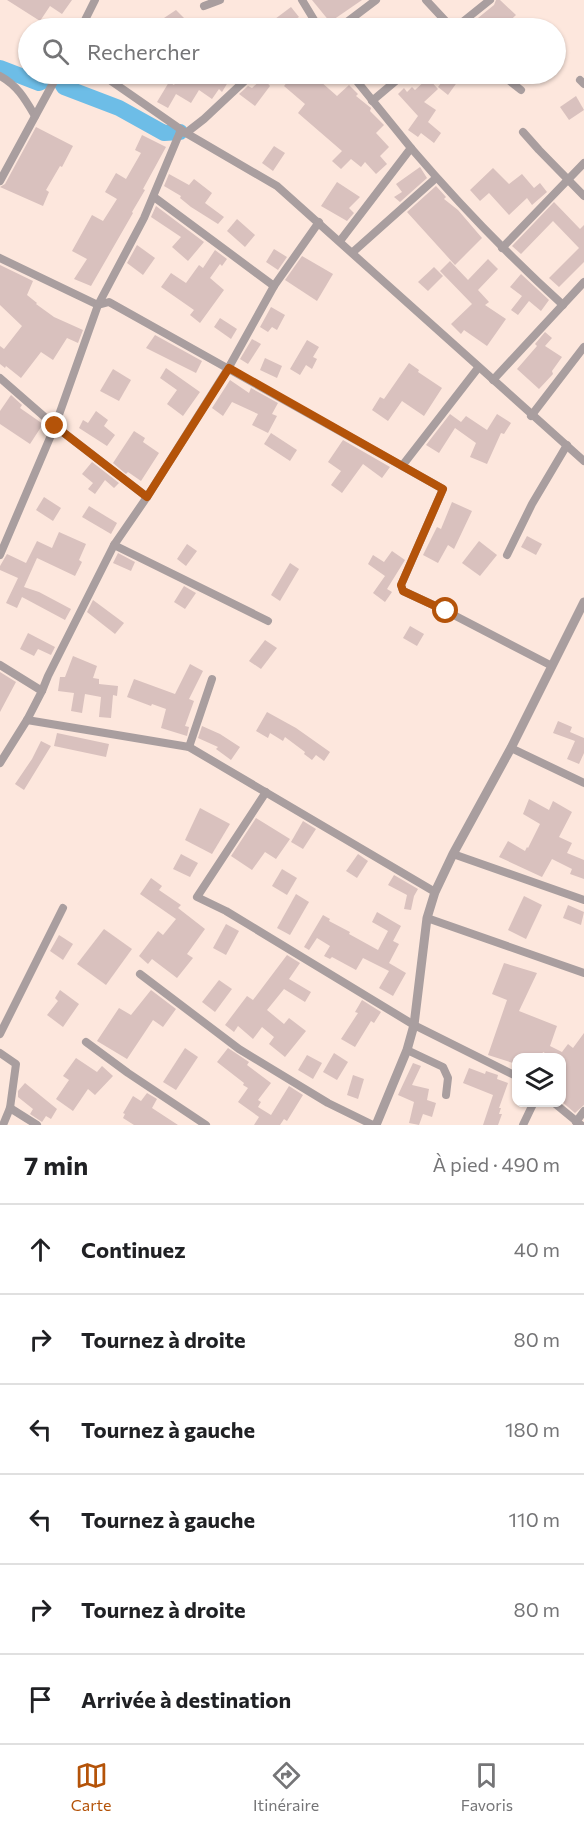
<!DOCTYPE html>
<html lang="fr">
<meta charset="utf-8">
<style>
body{margin:0;font-family:Commissioner,sans-serif;background:#f2f2f2;color:#202124}
.controls{position:absolute;right:18px;bottom:18px;display:grid;overflow:hidden;border-radius:12px;box-shadow:0 2px 4px #0004}
.controls button{width:54px;height:54px;display:grid;place-items:center;padding:0;border:0;border-bottom:2px solid #e0e0e0;background:#fff;color:#202124;font:30px sans-serif}
.stop{position:absolute;width:18px;height:18px;margin:-14px;border:4px solid #b45309;border-radius:50%;background:#fff}
.stop.end{background:#b45309;border-color:#fff;box-shadow:0 2px 6px #0008}
.list{margin:0;padding:0;list-style:none}
h2{display:flex;justify-content:space-between;align-items:center;height:78px;margin:0;padding:0 24px;font-size:26px}
h2 small{font-size:20px;font-weight:400;color:#757577}
.list li{display:grid;grid-template-columns:39px 1fr auto;gap:18px;align-items:center;box-sizing:border-box;height:90px;padding:0 24px;border-top:2px solid #e0e0e0}
.list b{display:block;font-size:22px;white-space:nowrap}
.list em{font-size:20px;font-style:normal;color:#757577}
.icon{flex:none;width:33px;height:33px;fill:none;stroke:currentColor;stroke-width:2;stroke-linecap:round;stroke-linejoin:round}
.map{position:relative;flex:none;width:584px;height:1125px;overflow:hidden}
.search{position:absolute;background:#fff;box-shadow:0 2px 4px #0004;left:18px;right:18px;top:18px;height:66px;display:flex;align-items:center;gap:15px;box-sizing:border-box;padding:0 21px;border-radius:33px;color:#757577;font-size:22px}
.sheet{height:618px;background:#fff}
nav{display:flex;justify-content:space-around;align-items:center;box-sizing:border-box;height:84px;border-top:2px solid #e0e0e0;background:#fff;font-size:16px;color:#757577}
nav a{display:grid;justify-items:center;gap:3px}
nav .on{color:#b45309}
.map>svg:first-child{display:block}
</style>
<div class="map">
<svg width="584" height="1125" viewBox="0 0 584 1125">
<rect width="100%" height="100%" fill="#fde7dd"/>
<g fill="none" stroke-linecap="round" stroke-linejoin="round">
<polyline stroke="#6dbde7" stroke-width="16" points="0,68 39,83 57,75 64,87 119,108 164,133 180,132"/>
</g>
<g fill="#d9c1be">
<polygon points="7,0 72,0 62,14 50,6 40,21"/>
<polygon points="312,0 362,0 330,22"/>
<polygon points="496,0 500,0 516,15 502,28 479,28 473,22 494,5"/>
<polygon points="291,7 299,17 282,28 275,19"/>
<polygon points="176,10 194,28 149,28"/>
<polygon points="181,74 233,74 222,92 219,89 212,99 199,90 191,103 176,94 168,108 157,102 169,82 174,85"/>
<polygon points="294,74 312,74 337,96 349,85 358,94 356,96 371,108 370,111 384,125 376,133 389,147 380,156 387,164 376,174 365,162 361,167 351,159 341,169 332,161 342,151 298,113 305,104 284,86"/>
<polygon points="448,74 463,74 448,95 438,87"/>
<polygon points="263,78 270,86 255,106 239,94 248,86 252,88"/>
<polygon points="428,78 438,89 424,102 436,110 428,122 441,133 434,143 421,133 418,137 408,130 418,116 398,94 404,88 407,92 412,87 415,90"/>
<polygon points="576,96 584,110 569,120 560,107"/>
<polygon points="36,127 73,146 62,167 60,166 46,190 49,192 43,206 0,187 5,184"/>
<polygon points="142,135 166,147 143,189 145,190 132,212 133,213 91,286 74,279 87,259 72,251 92,215 103,221 117,199 105,192 116,173 126,179 141,153 135,150"/>
<polygon points="274,146 285,153 273,171 262,163"/>
<polygon points="420,167 427,178 400,202 394,197 402,192 396,184"/>
<polygon points="493,168 509,184 522,174 534,188 540,183 547,192 532,205 527,198 509,215 489,193 480,201 470,190"/>
<polygon points="169,174 189,185 194,179 212,193 205,203 224,217 218,224 191,207 180,198 181,196 164,186"/>
<polygon points="337,182 360,197 349,208 354,213 347,221 321,206"/>
<polygon points="436,186 446,197 444,199 458,210 482,238 455,265 407,212"/>
<polygon points="554,202 580,229 584,225 584,262 559,287 549,278 579,248 553,221 521,254 512,246"/>
<polygon points="156,206 204,242 188,261 172,247 181,237 151,217"/>
<polygon points="237,219 255,235 245,247 227,231"/>
<polygon points="137,245 155,258 143,275 127,263"/>
<polygon points="274,249 287,257 278,270 266,262"/>
<polygon points="215,250 227,259 222,266 220,264 210,278 224,290 200,323 190,315 194,310 161,287 171,273 186,283 199,265 203,268"/>
<polygon points="302,256 333,274 317,301 285,280"/>
<polygon points="488,259 498,269 478,290 489,302 485,305 506,319 487,346 464,330 461,334 451,324 472,304 440,271 450,261 468,280"/>
<polygon points="0,265 33,281 27,295 37,303 36,304 54,317 83,330 78,343 67,338 53,360 41,352 21,378 6,366 5,368 0,364 0,346 4,349 22,326 0,305"/>
<polygon points="434,267 443,276 428,291 418,282"/>
<polygon points="521,274 549,300 541,311 529,301 518,315 511,310 522,296 510,287"/>
<polygon points="271,307 285,315 277,330 272,327 268,332 260,327"/>
<polygon points="220,318 237,329 231,339 214,327"/>
<polygon points="545,332 552,338 545,346 562,357 552,371 553,374 539,389 517,369 537,346 535,344"/>
<polygon points="155,335 202,361 196,373 146,348"/>
<polygon points="252,339 261,344 248,364 240,359"/>
<polygon points="307,340 319,347 313,357 317,359 312,369 306,365 300,375 290,369"/>
<polygon points="265,358 282,366 277,378 260,370"/>
<polygon points="409,363 419,370 418,372 442,388 424,416 402,401 388,421 372,410 380,397 384,399"/>
<polygon points="166,368 200,392 183,416 167,404 177,390 160,378"/>
<polygon points="113,369 131,380 119,401 100,391"/>
<polygon points="230,380 249,393 251,388 278,403 272,414 277,416 268,433 252,425 258,414 232,402 223,416 212,408"/>
<polygon points="11,395 22,405 20,408 43,424 30,444 0,424 0,411"/>
<polygon points="96,411 108,420 104,426 115,435 107,446 79,428 83,420 88,423"/>
<polygon points="450,414 461,422 466,416 487,430 497,414 511,423 504,434 501,433 487,464 470,457 476,443 455,428 439,453 426,445"/>
<polygon points="134,431 145,438 143,442 159,453 141,481 128,472 126,474 113,463"/>
<polygon points="271,433 297,450 290,461 264,444"/>
<polygon points="343,440 390,467 382,478 363,464 342,493 331,485 341,471 328,462"/>
<polygon points="92,462 119,483 114,488 105,480 95,494 88,489 93,483 82,474"/>
<polygon points="44,497 61,508 53,521 36,510"/>
<polygon points="452,502 472,511 454,549 448,545 438,563 423,555 437,527 441,529"/>
<polygon points="89,506 117,523 111,534 82,517"/>
<polygon points="59,532 86,544 79,560 82,562 75,576 37,558 24,587 39,592 71,609 65,620 22,597 17,608 6,603 18,578 0,570 0,566 7,554 26,563 37,541 52,548"/>
<polygon points="527,536 542,544 536,555 521,547"/>
<polygon points="479,541 497,555 480,576 462,563"/>
<polygon points="187,544 197,551 186,566 177,559"/>
<polygon points="392,551 405,560 387,589 392,592 385,602 373,593 385,576 368,564 373,555 384,562"/>
<polygon points="118,553 135,562 131,571 113,563"/>
<polygon points="290,563 299,569 280,601 271,595"/>
<polygon points="184,586 196,593 185,609 174,602"/>
<polygon points="93,600 124,623 115,634 87,612"/>
<polygon points="410,626 424,634 417,646 403,638"/>
<polygon points="28,633 55,647 51,655 38,649 34,656 20,649"/>
<polygon points="265,640 277,648 261,669 249,661"/>
<polygon points="73,656 97,666 93,678 99,679 99,684 118,686 117,696 113,695 111,718 99,717 101,697 85,694 82,713 71,711 74,693 58,691 60,677 65,677"/>
<polygon points="190,664 203,671 189,699 194,701 185,726 189,727 187,736 161,728 166,709 152,704 151,706 127,697 134,679 175,694"/>
<polygon points="0,672 16,682 0,712"/>
<polygon points="267,712 296,728 330,752 324,761 316,755 312,760 304,754 305,752 285,737 283,741 270,733 268,738 256,731"/>
<polygon points="558,721 572,727 570,732 584,738 584,753 579,764 567,759 575,741 553,733"/>
<polygon points="202,726 220,734 240,747 231,760 216,749 218,747 198,738"/>
<polygon points="57,733 109,744 106,757 54,746"/>
<polygon points="41,741 51,746 24,790 15,784 32,759"/>
<polygon points="529,799 549,810 553,801 572,812 559,837 572,843 567,853 584,860 584,879 570,874 572,869 552,859 542,877 499,857 508,841 525,851 527,847 528,848 540,824 523,814"/>
<polygon points="200,808 230,824 212,854 185,840"/>
<polygon points="256,818 290,839 276,859 265,852 252,870 231,856"/>
<polygon points="303,821 316,829 303,849 291,842"/>
<polygon points="181,854 198,863 190,877 173,869"/>
<polygon points="358,854 368,861 357,878 346,871"/>
<polygon points="282,869 297,878 287,895 272,886"/>
<polygon points="394,875 418,889 414,896 411,910 404,909 407,895 388,885"/>
<polygon points="151,878 162,886 159,890 181,905 178,908 205,929 187,954 193,958 177,978 152,959 148,964 139,956 158,931 163,935 176,919 140,894"/>
<polygon points="296,894 309,902 290,935 277,928"/>
<polygon points="524,896 542,905 526,939 508,930"/>
<polygon points="568,905 584,912 581,925 563,918"/>
<polygon points="377,912 401,926 393,941 399,944 389,963 406,973 393,996 379,988 389,971 363,958 356,970 332,957 330,959 324,956 330,946 317,938 309,950 304,947 323,915 330,919 329,921 350,932 349,934 378,950 388,931 372,922"/>
<polygon points="226,924 239,931 226,955 213,948"/>
<polygon points="104,929 132,949 106,985 77,964"/>
<polygon points="59,935 73,944 63,960 50,951"/>
<polygon points="287,955 300,963 289,979 311,992 305,1002 284,989 267,1010 284,1024 289,1018 306,1031 285,1057 269,1044 274,1037 262,1027 253,1039 238,1026 234,1032 225,1025 247,996 253,1000"/>
<polygon points="504,963 537,973 519,1011 557,1026 550,1046 562,1052 568,1044 573,1048 584,1033 584,1105 575,1113 561,1101 561,1071 566,1065 561,1062 561,1058 555,1058 543,1052 541,1058 516,1058 516,1064 488,1055 507,1000 492,994"/>
<polygon points="219,980 232,989 215,1012 202,1002"/>
<polygon points="60,990 79,1004 63,1027 47,1015 58,1001 55,998"/>
<polygon points="151,990 176,1009 163,1027 153,1020 127,1059 97,1041 119,1008 131,1015"/>
<polygon points="362,1000 381,1012 374,1023 371,1021 355,1047 341,1039 358,1013 355,1012"/>
<polygon points="185,1048 198,1057 176,1090 163,1082"/>
<polygon points="228,1048 249,1062 247,1065 271,1083 258,1100 261,1102 258,1107 271,1115 289,1086 303,1095 287,1121 284,1119 280,1125 254,1125 259,1117 238,1102 248,1088 243,1085 244,1083 217,1062"/>
<polygon points="334,1053 348,1062 337,1080 323,1072"/>
<polygon points="307,1055 322,1063 313,1079 298,1070"/>
<polygon points="76,1058 97,1072 102,1066 113,1076 95,1095 88,1089 73,1111 56,1099 69,1080 63,1076"/>
<polygon points="413,1063 421,1066 412,1085 429,1089 427,1100 436,1103 432,1117 423,1114 419,1125 409,1123 414,1102 398,1095"/>
<polygon points="469,1068 485,1074 486,1071 498,1075 497,1079 508,1083 499,1108 501,1108 499,1114 502,1114 498,1125 483,1125 493,1095 463,1083"/>
<polygon points="353,1075 364,1079 358,1099 347,1095"/>
<polygon points="25,1083 57,1109 51,1119 46,1116 42,1122 30,1114 33,1109 18,1097 18,1091"/>
<polygon points="147,1093 157,1099 152,1108 178,1125 134,1125 123,1118 125,1114 123,1113 133,1096 141,1101"/>
</g>
<g fill="none" stroke-linecap="round" stroke-linejoin="round">
<g stroke="#a99e9f" stroke-width="8">
<polyline points="302,0 319,28"/>
<polyline points="426,0 452,28"/>
<polyline points="204,6 220,0"/>
<polyline points="81,28 95,0"/>
<polyline points="303,28 313,20"/>
<polyline points="339,28 376,0"/>
<polyline points="455,28 490,0"/>
<polyline points="101,74 186,133 277,186 584,461"/>
<polyline points="501,74 521,90"/>
<path d="M0,76C17,85 25,99 35,116"/>
<polyline points="580,80 584,84"/>
<polyline points="372,101 404,74"/>
<polyline points="523,132 539,150 584,196"/>
<path d="M411,148C459,204 509,256 563,305"/>
<polyline points="0,181 58,74"/>
<polyline points="154,197 274,286"/>
<polyline points="340,241 411,148 351,74"/>
<polyline points="502,248 584,163"/>
<polyline points="353,252 436,178"/>
<polyline points="0,258 98,305 109,302 402,466 478,368"/>
<polyline points="0,378 55,426 147,497"/>
<polyline points="493,380 584,282"/>
<polyline points="531,416 584,347"/>
<polyline points="402,466 443,489 401,585 403,591 446,611 552,666"/>
<polyline points="114,545 268,621"/>
<polyline points="0,555 55,426 98,305 144,218 180,132 186,133 204,119 252,74"/>
<polyline points="507,555 532,504 567,445"/>
<polyline points="0,665 42,691"/>
<polyline points="27,720 189,747 435,892"/>
<polyline points="189,747 212,679"/>
<polyline points="511,748 584,783"/>
<polyline points="0,763 27,720 42,691 48,676 114,545 147,497 229,367 274,286 319,222"/>
<polyline points="266,792 197,897 226,911 414,1025 516,1076"/>
<polyline points="453,854 584,900"/>
<polyline points="427,918 584,973"/>
<polyline points="140,974 239,1049 328,1103 373,1125"/>
<polyline points="0,1034 63,908"/>
<polyline points="86,1042 128,1073 206,1125"/>
<polyline points="407,1050 443,1067 448,1078 446,1095"/>
<polyline points="0,1053 16,1064 10,1108 3,1125"/>
<polyline points="553,1102 581,1125"/>
<polyline points="10,1108 37,1125"/>
<polyline points="576,1122 584,1111"/>
<polyline points="523,1125 534,1102"/>
</g>
<polyline stroke="#a99e9f" stroke-width="9" points="376,1125 407,1050 414,1025 427,918 435,892 453,854 511,748 584,602"/>
</g>
<g fill="none" stroke-linecap="round" stroke-linejoin="round">
<polyline stroke="#b45309" stroke-width="8" points="55,426 147,497 229,368 443,489 401,585 403,591 446,611"/>
</g>
</svg>
<div class="controls">
<button><svg class="icon" aria-label="layers" viewBox="0 0 24 24"><path d="M12 4l9 5-9 5-9-5zM3 14l9 5 9-5"/></svg></button>
</div>
<div class="stop" style="left:446px;top:611px"></div>
<div class="stop end" style="left:55px;top:426px"></div>
<div class="search"><svg class="icon" aria-label="search" viewBox="0 0 24 24"><circle cx="10" cy="10" r="6"/><path d="M15 15l6 6"/></svg>Rechercher</div>
</div>
<section class="sheet">
<h2>7 min<small>À pied · 490 m</small></h2>
<ul class="list">
<li><svg class="icon" aria-label="ahead" viewBox="0 0 24 24"><path d="M12 20V5M6 11l6-6 6 6"/></svg><div><b>Continuez</b></div><em>40 m</em></li>
<li><svg class="icon" aria-label="right" viewBox="0 0 24 24"><path d="M7 20v-9h11M14 6l5 5-5 5"/></svg><div><b>Tournez à droite</b></div><em>80 m</em></li>
<li><svg class="icon" aria-label="left" viewBox="0 0 24 24"><path d="M17 20v-9H6M10 6l-5 5 5 5"/></svg><div><b>Tournez à gauche</b></div><em>180 m</em></li>
<li><svg class="icon" aria-label="left" viewBox="0 0 24 24"><path d="M17 20v-9H6M10 6l-5 5 5 5"/></svg><div><b>Tournez à gauche</b></div><em>110 m</em></li>
<li><svg class="icon" aria-label="right" viewBox="0 0 24 24"><path d="M7 20v-9h11M14 6l5 5-5 5"/></svg><div><b>Tournez à droite</b></div><em>80 m</em></li>
<li><svg class="icon" aria-label="arrive" viewBox="0 0 24 24"><path d="M6 21V4h12l-3 4 3 4H6"/></svg><div><b>Arrivée à destination</b></div></li>
</ul>
</section>
<nav>
<a class="on"><svg class="icon" aria-label="map" viewBox="0 0 24 24"><path d="M3 6l6-2 6 2 6-2v14l-6 2-6-2-6 2zM9 4v14M15 6v14"/></svg>Carte</a>
<a><svg class="icon" aria-label="directions" viewBox="0 0 24 24"><path d="M12 3l9 9-9 9-9-9zM9 14v-3h6M13 9l2 2-2 2"/></svg>Itinéraire</a>
<a><svg class="icon" aria-label="saved" viewBox="0 0 24 24"><path d="M7 4h10v16l-5-4-5 4z"/></svg>Favoris</a>
</nav>
